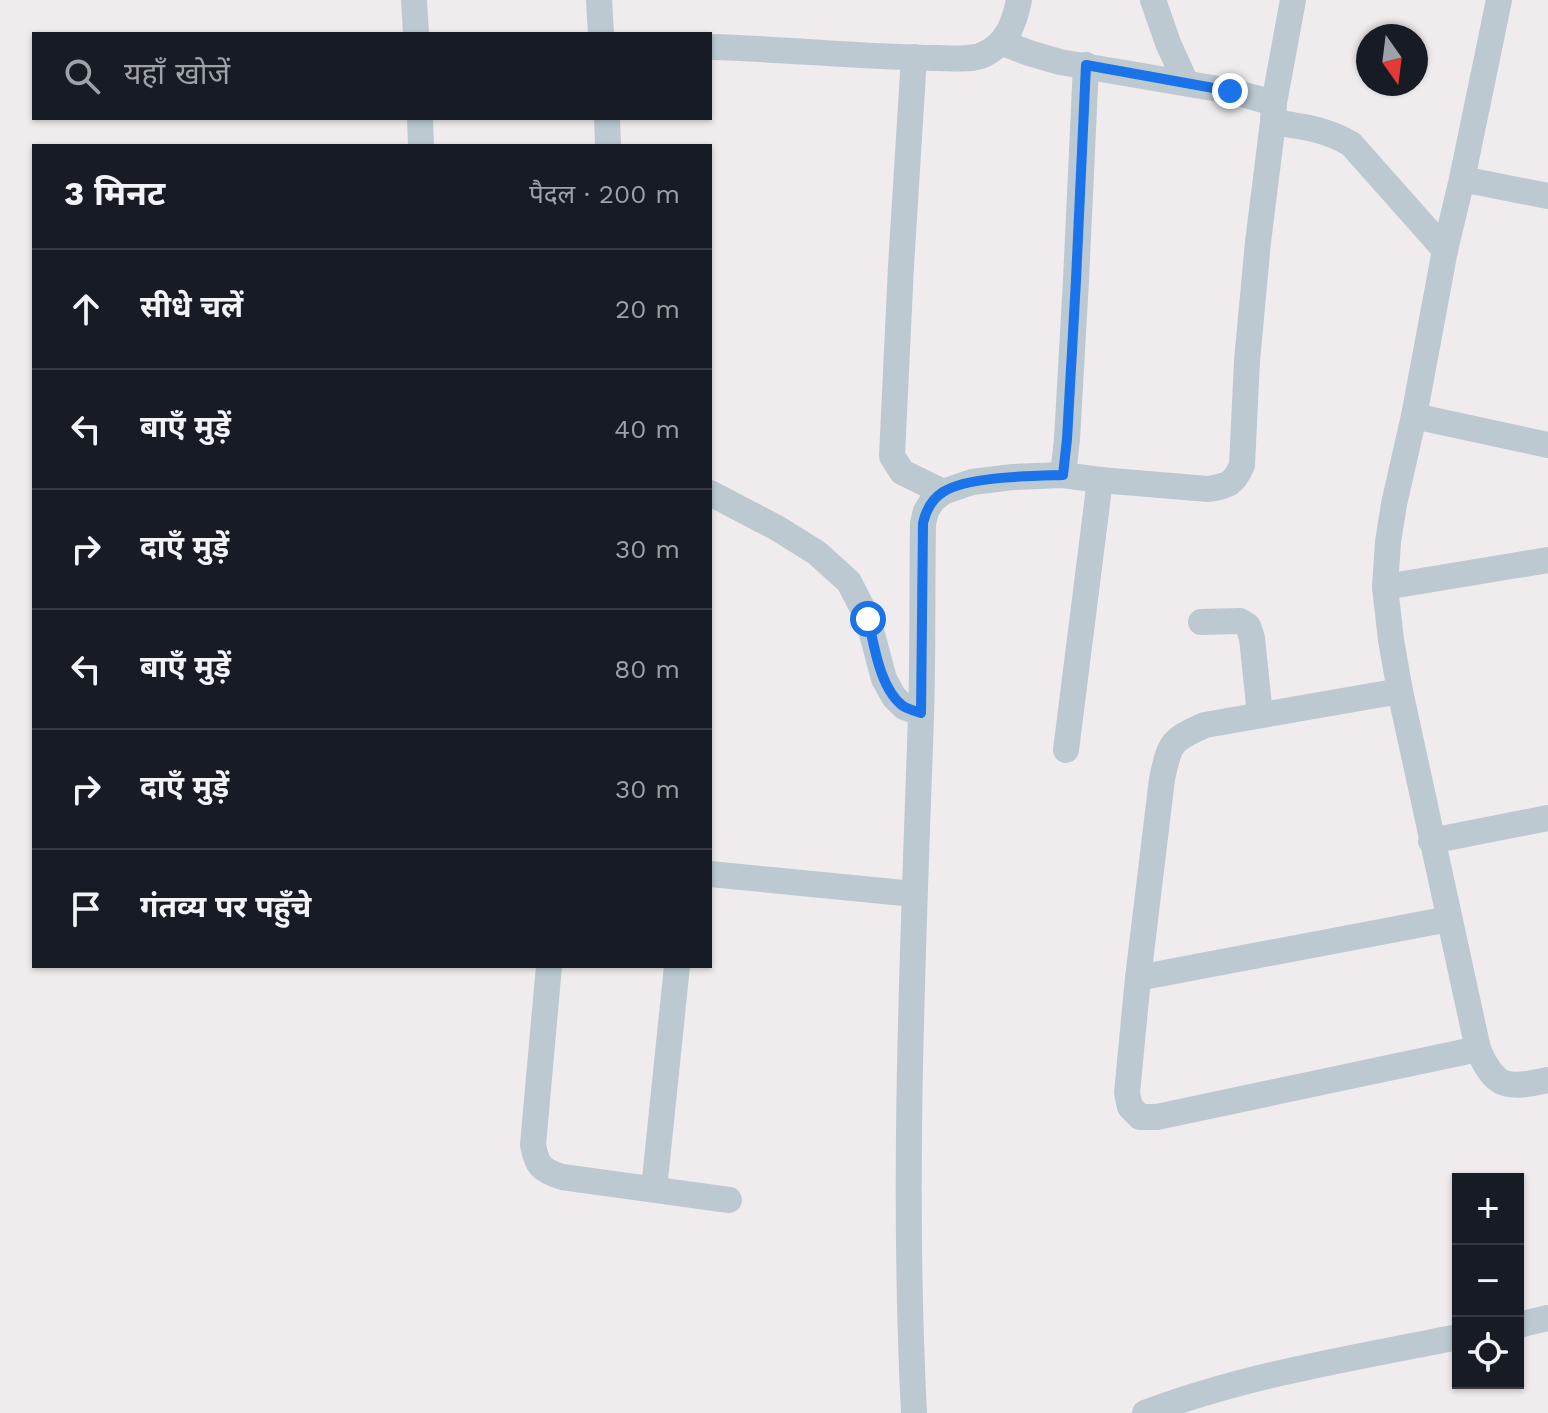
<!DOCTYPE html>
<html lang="hi">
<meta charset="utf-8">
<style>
body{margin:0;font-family:"Work Sans","Noto Sans Devanagari",sans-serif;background:#242831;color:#f1f3f6}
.controls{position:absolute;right:24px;bottom:24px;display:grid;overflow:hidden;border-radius:0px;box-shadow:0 2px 6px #0004}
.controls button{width:72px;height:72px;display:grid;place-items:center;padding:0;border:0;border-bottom:2px solid #363941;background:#171b24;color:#f1f3f6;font:40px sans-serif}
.compass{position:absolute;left:1356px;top:24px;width:72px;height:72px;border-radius:50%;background:#171b24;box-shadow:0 2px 6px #0004;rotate:166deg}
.stop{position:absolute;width:24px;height:24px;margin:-18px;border:6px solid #1a73e8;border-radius:50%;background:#fff}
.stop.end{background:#1a73e8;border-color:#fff;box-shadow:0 2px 8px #0008}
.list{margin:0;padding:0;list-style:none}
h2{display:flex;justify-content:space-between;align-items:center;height:104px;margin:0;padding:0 32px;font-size:34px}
h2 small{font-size:26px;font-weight:400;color:#9ea1a6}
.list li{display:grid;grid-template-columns:52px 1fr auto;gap:24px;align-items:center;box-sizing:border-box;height:120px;padding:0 32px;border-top:2px solid #363941}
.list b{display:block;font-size:30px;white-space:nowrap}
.list em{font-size:26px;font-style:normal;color:#9ea1a6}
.icon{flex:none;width:44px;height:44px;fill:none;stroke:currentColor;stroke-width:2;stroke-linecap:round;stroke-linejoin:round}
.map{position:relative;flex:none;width:1548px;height:1413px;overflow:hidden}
.search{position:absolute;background:#171b24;box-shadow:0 2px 6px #0004;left:32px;top:32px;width:680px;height:88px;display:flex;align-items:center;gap:20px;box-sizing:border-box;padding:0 28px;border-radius:0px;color:#9ea1a6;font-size:30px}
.panel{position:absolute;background:#171b24;box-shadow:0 2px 6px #0004;left:32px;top:144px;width:680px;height:824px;border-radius:0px}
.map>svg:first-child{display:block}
</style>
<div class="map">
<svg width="1548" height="1413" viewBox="0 0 1548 1413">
<rect width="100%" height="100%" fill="#f0eced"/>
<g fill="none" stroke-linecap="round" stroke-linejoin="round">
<g stroke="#bcc9d1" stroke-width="26">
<polyline points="414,0 416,34"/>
<polyline points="599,0 601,34"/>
<polyline points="1153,0 1168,43 1186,83"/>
<path d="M1499,0L1462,179L1445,250L1414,416L1394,504L1388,542L1385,587L1391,640L1400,691L1478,1049C1495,1089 1508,1089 1548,1080"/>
<polyline points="1003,43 1029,53 1060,62 1230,91 1274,103"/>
<path d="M710,47C786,49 861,57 936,58C951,58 971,61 985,54C1007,43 1014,24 1019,0"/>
<polyline points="914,57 901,266 892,456 902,472 943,492"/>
<polyline points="420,118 421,146"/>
<polyline points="607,118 608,146"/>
<path d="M1273,122C1301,126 1326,129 1351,144L1445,250"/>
<polyline points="1462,179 1548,196"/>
<polyline points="1414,416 1548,445"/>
<polyline points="1063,475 1067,439 1076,280 1086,65"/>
<polyline points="710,493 777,528 817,553 849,582 868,619 884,679 894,697 904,707 921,713"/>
<polyline points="1385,587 1548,560"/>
<polyline points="1201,622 1240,621 1248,626 1252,638 1260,715"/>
<path d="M1400,691L1205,725C1171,740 1170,742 1162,779L1138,978L1127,1093L1130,1107L1140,1117H1157L1478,1049"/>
<polyline points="1066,750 1100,480"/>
<polyline points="1431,841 1548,818"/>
<polyline points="710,874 914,894"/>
<path d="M549,966L533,1145C537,1166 541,1170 562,1177L729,1200"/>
<polyline points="1138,978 1449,919"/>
<polyline points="654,1189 677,966"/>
<polyline points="1518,1325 1548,1318"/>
<path d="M914,1413C902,1181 913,949 921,717C923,652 922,588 923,523L926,511L933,500L943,492L972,482L1013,477L1063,475L1100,480L1208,489C1228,486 1234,484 1242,465L1247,361L1258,242L1273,122L1274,103L1293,0"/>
<path d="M1145,1413C1245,1375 1353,1358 1458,1337"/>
</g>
</g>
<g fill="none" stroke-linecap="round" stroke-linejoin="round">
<path stroke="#1a73e8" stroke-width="10" d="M868,619C874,645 880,689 903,706C908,709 915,711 921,713L923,523C926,510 932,499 943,492C968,476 1034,476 1063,475L1067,439L1076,280L1086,65L1230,91"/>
</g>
</svg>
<div class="controls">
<button>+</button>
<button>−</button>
<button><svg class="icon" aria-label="locate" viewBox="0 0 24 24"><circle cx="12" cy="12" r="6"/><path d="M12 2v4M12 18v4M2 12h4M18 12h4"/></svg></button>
</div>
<svg class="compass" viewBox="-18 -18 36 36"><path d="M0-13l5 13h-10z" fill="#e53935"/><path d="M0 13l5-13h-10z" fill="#9ea1a6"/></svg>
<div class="stop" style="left:868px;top:619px"></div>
<div class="stop end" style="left:1230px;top:91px"></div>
<div class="search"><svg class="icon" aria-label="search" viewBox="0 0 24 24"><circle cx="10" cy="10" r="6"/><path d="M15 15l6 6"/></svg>यहाँ खोजें</div>
<section class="panel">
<h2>3 मिनट<small>पैदल · 200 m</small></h2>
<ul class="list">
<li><svg class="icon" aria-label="ahead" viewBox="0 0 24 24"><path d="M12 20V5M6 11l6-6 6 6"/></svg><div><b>सीधे चलें</b></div><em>20 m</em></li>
<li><svg class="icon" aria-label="left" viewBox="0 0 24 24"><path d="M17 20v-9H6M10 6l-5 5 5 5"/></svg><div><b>बाएँ मुड़ें</b></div><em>40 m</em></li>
<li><svg class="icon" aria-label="right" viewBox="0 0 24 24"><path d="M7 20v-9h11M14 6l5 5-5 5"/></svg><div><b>दाएँ मुड़ें</b></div><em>30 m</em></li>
<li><svg class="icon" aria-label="left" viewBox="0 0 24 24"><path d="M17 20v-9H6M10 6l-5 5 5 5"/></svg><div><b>बाएँ मुड़ें</b></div><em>80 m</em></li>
<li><svg class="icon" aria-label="right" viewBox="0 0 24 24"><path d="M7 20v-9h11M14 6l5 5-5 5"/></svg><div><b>दाएँ मुड़ें</b></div><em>30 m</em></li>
<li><svg class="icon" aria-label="arrive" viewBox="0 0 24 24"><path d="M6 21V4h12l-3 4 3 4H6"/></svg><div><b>गंतव्य पर पहुँचे</b></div></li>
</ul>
</section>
</div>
